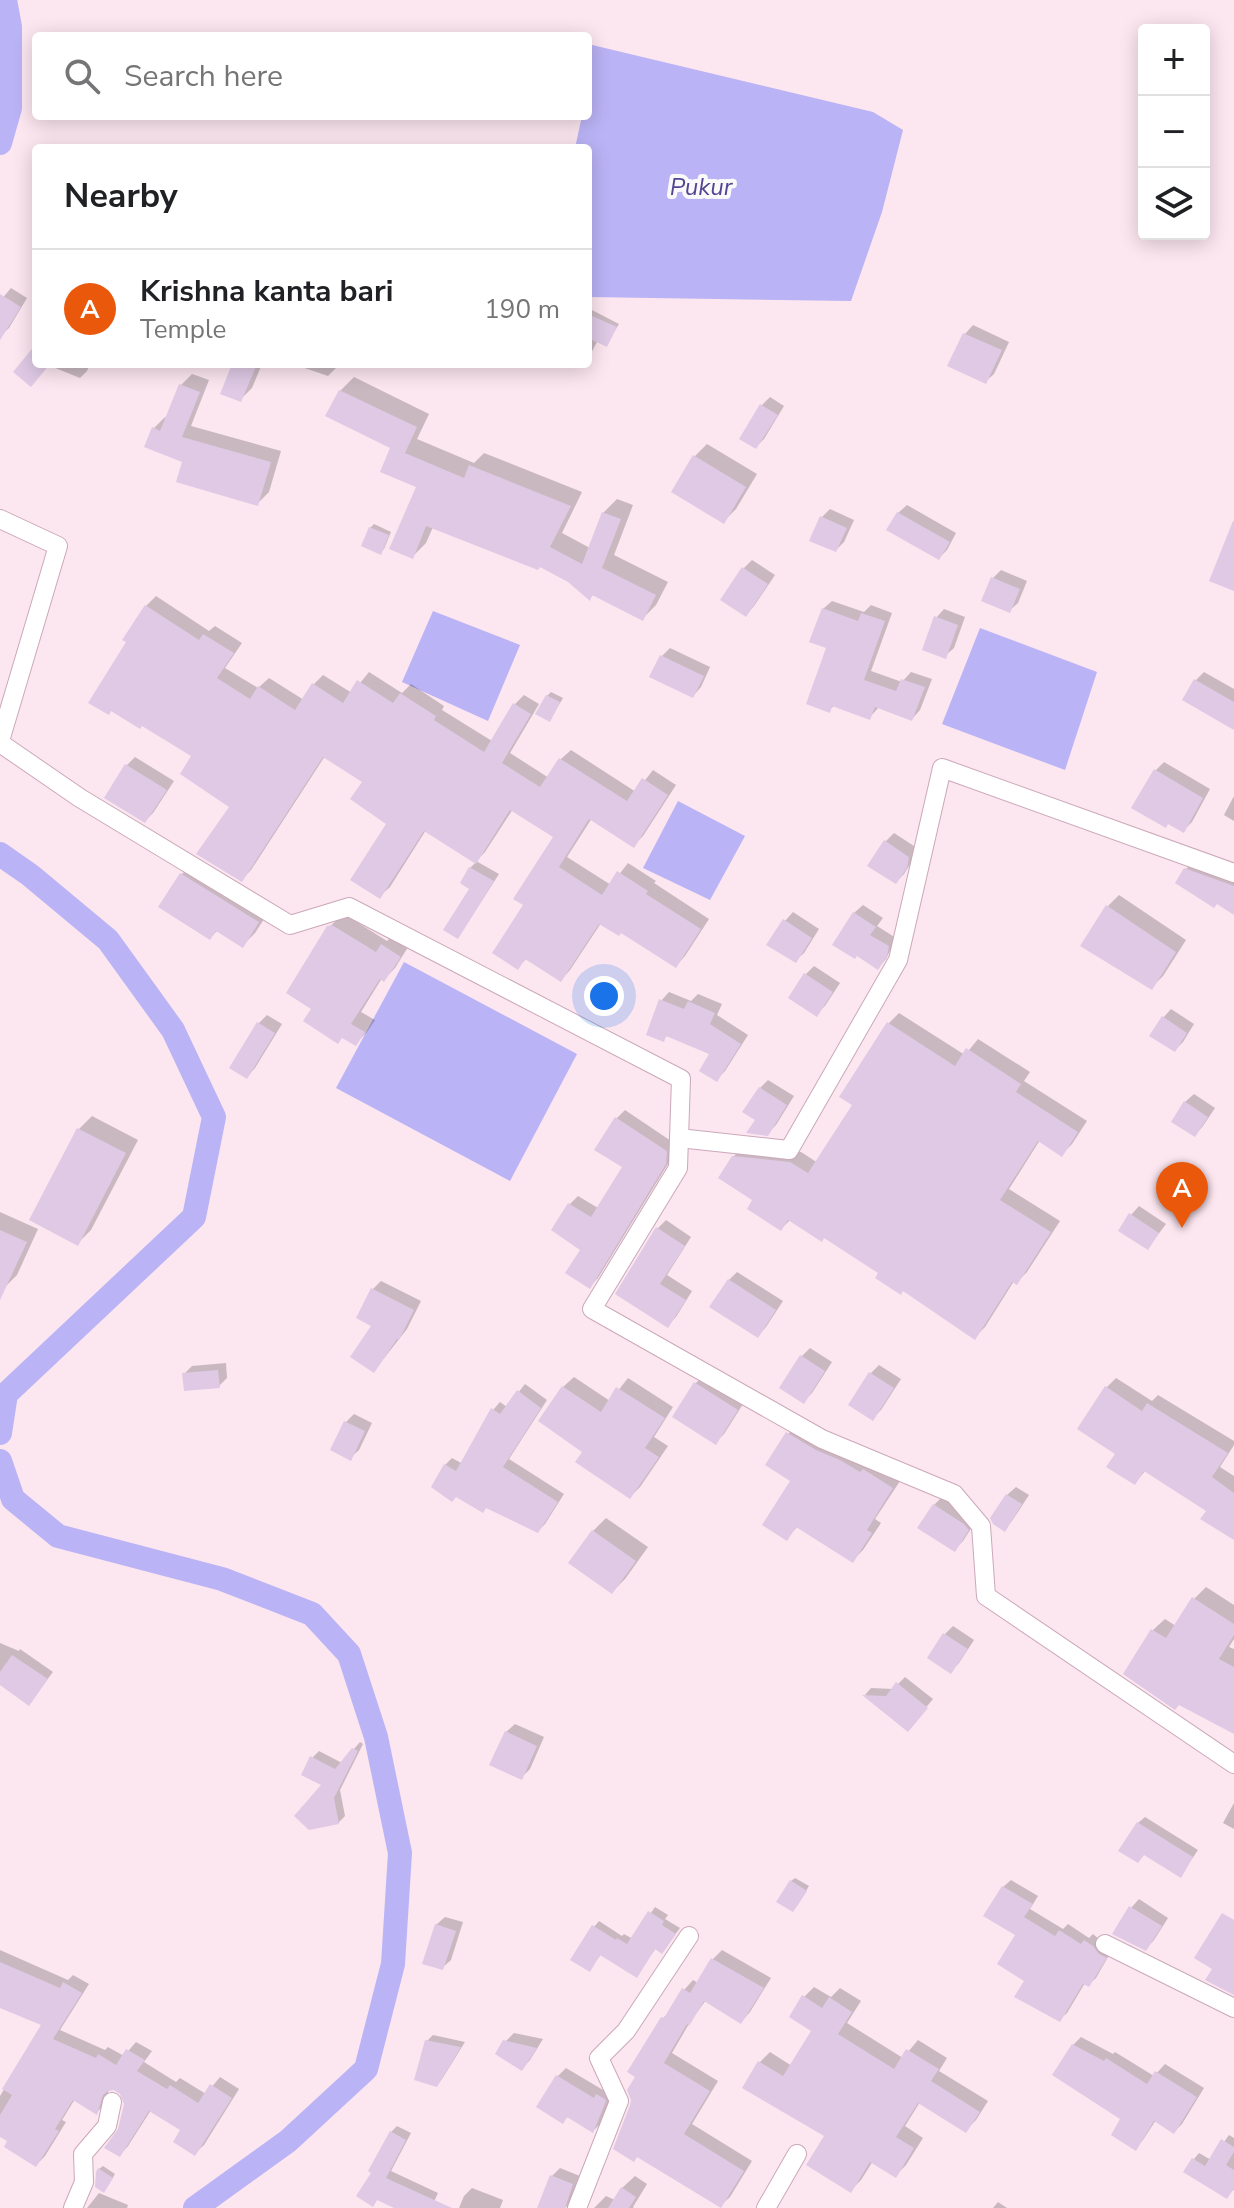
<!DOCTYPE html>
<meta charset="utf-8">
<style>
body{margin:0;font-family:"Nunito Sans",sans-serif;background:#f2f2f2;color:#202124}
.controls{position:absolute;right:24px;top:24px;display:grid;overflow:hidden;border-radius:8px;box-shadow:0 4px 20px #0003}
.controls button{width:72px;height:72px;display:grid;place-items:center;padding:0;border:0;border-bottom:2px solid #e0e0e0;background:#fff;color:#202124;font:40px sans-serif}
.you{position:absolute;left:604px;top:996px;width:28px;height:28px;margin:-20px;border:6px solid #fff;border-radius:50%;background:#1a73e8;box-shadow:0 0 0 12px #1a73e833}
.badge{display:grid;place-items:center;width:52px;height:52px;border-radius:50%;background:#ea580c;color:#fff;font-size:26px;font-weight:700}
.pin{position:absolute;translate:-50% -66px;filter:drop-shadow(0 2px 4px #0008)}
.pin::after{content:'';position:absolute;top:42px;width:28px;height:24px;background:inherit;clip-path:polygon(0 0,100% 0,50% 100%)}
.list{margin:0;padding:0;list-style:none}
h2{display:flex;justify-content:space-between;align-items:center;height:104px;margin:0;padding:0 32px;font-size:34px}
h2 small{font-size:26px;font-weight:400;color:#757577}
.list li{display:grid;grid-template-columns:52px 1fr auto;gap:24px;align-items:center;box-sizing:border-box;height:120px;padding:0 32px;border-top:2px solid #e0e0e0}
.list b{display:block;font-size:30px;white-space:nowrap}
.list p{margin:0;font-size:26px;white-space:nowrap;color:#757577}
.list em{font-size:26px;font-style:normal;color:#757577}
.icon{flex:none;width:44px;height:44px;fill:none;stroke:currentColor;stroke-width:2;stroke-linecap:round;stroke-linejoin:round}
.map{position:relative;flex:none;width:1234px;height:2208px;overflow:hidden}
.search{position:absolute;background:#fff;box-shadow:0 4px 20px #0003;left:32px;top:32px;width:560px;height:88px;display:flex;align-items:center;gap:20px;box-sizing:border-box;padding:0 28px;border-radius:8px;color:#757577;font-size:30px}
.panel{position:absolute;background:#fff;box-shadow:0 4px 20px #0003;left:32px;top:144px;width:560px;height:224px;border-radius:8px}
.map>svg:first-child{display:block}
</style>
<div class="map">
<svg width="1234" height="2208" viewBox="0 0 1234 2208">
<rect width="100%" height="100%" fill="#fce6f0"/>
<g fill="#bab3f5">
<polygon points="588,44 873,112 903,130 882,212 851,301 588,297 588,148 575,148 582,116 588,116"/>
<polygon points="433,611 520,645 488,721 402,682"/>
<polygon points="980,628 1097,672 1065,770 942,724"/>
<polygon points="678,801 745,836 710,900 643,868"/>
<polygon points="404,962 577,1054 510,1181 336,1088"/>
</g>
<g fill="#0003">
<polygon points="11,288 27,298 9,328 0,336 0,301"/>
<polygon points="588,308 619,324 606,345 598,340 588,359"/>
<polygon points="973,325 1009,342 994,374 985,382 950,366 965,334"/>
<polygon points="36,347 36,364 90,364 87,371 80,378 48,365 16,372"/>
<polygon points="234,364 262,364 252,388 240,400"/>
<polygon points="293,364 340,364 328,376"/>
<polygon points="192,374 209,380 191,426 281,451 269,492 258,503 185,461 154,428 165,417 167,418 181,385"/>
<polygon points="354,377 429,414 417,439 474,463 484,453 582,492 562,533 590,548 603,513 617,499 633,505 614,555 668,582 656,605 643,618 594,594 590,598 569,580 541,565 433,527 426,543 412,557 418,486 393,447 340,391"/>
<polygon points="770,397 784,406 764,439 756,447 762,405"/>
<polygon points="707,444 757,474 736,509 723,522 694,457"/>
<polygon points="907,505 956,533 947,550 939,558 898,513"/>
<polygon points="830,509 854,520 844,542 836,550 822,517"/>
<polygon points="374,524 391,532 384,549 381,552 370,528"/>
<polygon points="752,560 775,575 754,606 746,615 744,568"/>
<polygon points="1001,570 1027,581 1018,603 1009,611 993,578"/>
<polygon points="156,596 209,631 215,626 242,643 225,668 258,688 269,678 304,700 313,685 323,675 352,693 369,672 402,693 411,684 444,706 442,710 492,741 515,704 524,695 539,704 510,753 549,778 561,759 571,750 636,792 653,770 676,785 643,836 634,845 592,818 567,857 611,885 628,863 656,881 654,883 709,919 685,956 676,966 621,931 601,923 570,970 561,980 527,958 518,967 526,904 556,836 513,809 485,852 476,861 499,874 463,930 457,937 472,888 470,868 476,862 426,830 390,887 380,896 389,823 364,781 325,756 251,870 242,879 231,806 194,755 129,642 146,606"/>
<polygon points="832,601 864,612 871,605 892,613 871,671 902,682 911,672 932,679 920,710 912,719 879,707 870,717 835,705 829,710 829,647 823,609"/>
<polygon points="944,609 965,617 954,648 945,656 936,618"/>
<polygon points="670,648 710,667 701,687 693,696 662,656"/>
<polygon points="1204,672 1234,689 1234,728 1185,699 1196,680"/>
<polygon points="551,692 563,698 550,720 547,696"/>
<polygon points="135,757 174,781 153,813 145,821 106,797 127,765"/>
<polygon points="1164,762 1210,789 1192,822 1184,830 1155,771"/>
<polygon points="1234,796 1234,821 1224,815"/>
<polygon points="894,833 917,848 914,858 904,874 896,882 885,842"/>
<polygon points="1194,861 1234,874 1234,913 1186,869"/>
<polygon points="194,862 270,910 255,933 243,945 218,930 210,938 161,906 182,874"/>
<polygon points="1119,895 1186,940 1163,976 1152,987 1108,906"/>
<polygon points="863,905 883,918 877,926 896,938 886,959 878,968 854,913"/>
<polygon points="793,912 819,929 804,953 795,961 785,921"/>
<polygon points="344,914 387,941 394,934 410,944 395,968 384,979 382,978 361,1012 375,1020 367,1032 355,1044 313,1009 329,927"/>
<polygon points="814,966 840,983 825,1006 816,1014 806,974"/>
<polygon points="669,992 691,1001 698,994 722,1004 717,1015 748,1035 725,1071 716,1080 712,1054 668,1035 663,1039 661,1001"/>
<polygon points="1171,1009 1194,1024 1183,1042 1175,1050 1163,1018"/>
<polygon points="899,1013 965,1055 978,1039 1030,1072 1024,1081 1087,1121 1072,1144 1062,1154 1040,1140 1009,1189 1060,1221 1027,1272 1016,1283 1014,1281 985,1327 975,1337 881,1272 825,1236 791,1219 781,1229 755,1200 733,1157 744,1146 801,1152 818,1163 855,1105 842,1096 889,1023"/>
<polygon points="267,1015 282,1024 255,1068 247,1077 259,1023"/>
<polygon points="768,1080 794,1096 776,1125 767,1134 758,1119 760,1088"/>
<polygon points="1194,1094 1215,1108 1203,1126 1195,1135 1185,1102"/>
<polygon points="625,1110 674,1143 674,1154 598,1278 590,1286 583,1249 553,1230 570,1204 578,1196 598,1208 625,1167 597,1149 617,1118"/>
<polygon points="92,1116 138,1140 91,1230 78,1243 31,1219 79,1129"/>
<polygon points="1139,1206 1166,1224 1148,1248 1131,1215"/>
<polygon points="0,1212 38,1229 17,1275 4,1288 0,1286"/>
<polygon points="666,1220 691,1237 667,1275 692,1291 676,1317 668,1325 618,1293 657,1229"/>
<polygon points="737,1272 783,1301 766,1327 758,1336 729,1280"/>
<polygon points="381,1281 421,1301 407,1329 374,1371 374,1325 358,1317 373,1289"/>
<polygon points="810,1348 832,1362 812,1393 804,1401 782,1387 802,1356"/>
<polygon points="226,1363 227,1378 219,1386 184,1374 192,1366"/>
<polygon points="879,1365 901,1379 881,1410 873,1418 871,1373"/>
<polygon points="704,1375 745,1401 724,1434 715,1443 675,1417 696,1383"/>
<polygon points="574,1377 610,1401 628,1378 673,1407 654,1437 668,1446 640,1487 630,1497 585,1451 563,1387"/>
<polygon points="1116,1378 1152,1401 1158,1395 1234,1441 1234,1445 1220,1467 1234,1476 1234,1538 1209,1510 1146,1470 1135,1483 1118,1453 1106,1388"/>
<polygon points="525,1384 547,1400 509,1459 564,1494 545,1524 538,1531 445,1465 452,1458 463,1464 493,1410 500,1402 507,1407"/>
<polygon points="354,1414 372,1423 359,1450 350,1458 346,1422"/>
<polygon points="798,1424 902,1478 875,1519 881,1523 863,1550 853,1560 798,1526 786,1539 793,1480 788,1434"/>
<polygon points="1016,1487 1029,1495 1012,1521 1004,1529 1007,1495"/>
<polygon points="942,1497 976,1521 963,1541 955,1549 934,1505"/>
<polygon points="606,1518 648,1547 625,1579 612,1592 593,1531"/>
<polygon points="1206,1587 1234,1605 1234,1639 1229,1647 1234,1649 1234,1731 1180,1703 1153,1630 1165,1619 1176,1626 1194,1599"/>
<polygon points="953,1626 974,1640 959,1663 951,1671 945,1634"/>
<polygon points="0,1643 19,1651 20,1649 53,1672 29,1703 0,1683"/>
<polygon points="905,1677 933,1699 908,1729 865,1695 871,1688 893,1689"/>
<polygon points="515,1724 544,1737 530,1769 521,1778 506,1732"/>
<polygon points="360,1742 363,1744 340,1790 345,1816 338,1823 324,1784 312,1758 319,1751 342,1763"/>
<polygon points="1234,1803 1234,1829 1223,1823"/>
<polygon points="1145,1817 1198,1850 1181,1875 1138,1823"/>
<polygon points="795,1878 809,1886 797,1906 791,1881"/>
<polygon points="1011,1880 1038,1896 1030,1909 1063,1929 1068,1924 1089,1938 1093,1934 1112,1950 1096,1978 1088,1985 1085,1983 1067,2013 1059,2020 1027,1980 1018,1934 1003,1887"/>
<polygon points="1139,1899 1168,1918 1154,1940 1146,1949 1131,1908"/>
<polygon points="655,1907 668,1915 665,1919 680,1928 662,1952 656,1948 637,1975 602,1953 590,1969 594,1927 599,1921 622,1936 624,1934 633,1939"/>
<polygon points="445,1917 463,1922 451,1960 442,1968 436,1925"/>
<polygon points="0,1950 68,1980 73,1975 89,1984 60,2030 105,2050 108,2047 124,2056 136,2042 152,2051 144,2062 176,2082 180,2078 206,2094 220,2077 239,2089 204,2145 195,2153 182,2130 151,2110 128,2146 120,2155 120,2130 126,2105 125,2097 116,2088 109,2089 105,2104 97,2112 75,2099 62,2120 66,2122 45,2156 36,2165 10,2141 0,2135 0,2096 44,2025 0,2005"/>
<polygon points="722,1950 771,1978 750,2012 741,2022 706,2000 690,2022 672,2053 718,2081 692,2124 752,2161 730,2197 720,2206 638,2156 663,2018 671,2011 684,1990 693,1980 698,1983 712,1960"/>
<polygon points="814,1987 831,1997 840,1988 861,2001 847,2023 903,2058 918,2040 947,2058 939,2071 988,2101 976,2120 966,2130 920,2102 905,2126 923,2138 906,2165 896,2175 873,2161 861,2180 851,2190 827,2135 744,2087 760,2062 770,2052 792,2066 814,2031 804,1997"/>
<polygon points="514,2033 543,2039 530,2060 522,2069 505,2042"/>
<polygon points="433,2035 465,2042 442,2079 437,2084 427,2041"/>
<polygon points="1081,2037 1113,2054 1115,2052 1154,2076 1165,2064 1204,2088 1182,2124 1174,2132 1156,2120 1143,2140 1135,2148 1123,2118 1073,2045"/>
<polygon points="566,2068 603,2090 606,2087 613,2092 601,2123 593,2131 569,2116 563,2121 558,2076"/>
<polygon points="397,2126 411,2133 391,2171 438,2193 431,2208 399,2208 373,2173 391,2132"/>
<polygon points="1229,2135 1234,2138 1234,2189 1227,2197 1194,2159 1199,2153 1211,2160"/>
<polygon points="103,2166 115,2174 107,2187 99,2169"/>
<polygon points="560,2168 580,2176 571,2202 565,2208 556,2208 552,2176"/>
<polygon points="635,2176 647,2184 633,2207 634,2208 594,2208 606,2196 615,2200 622,2188"/>
<polygon points="472,2188 503,2200 500,2208 459,2208 464,2196"/>
<polygon points="99,2193 128,2205 127,2208 87,2208"/>
<polygon points="998,2202 1007,2208 993,2208"/>
</g>
<g fill="none" stroke-linecap="round" stroke-linejoin="round">
<g stroke="#bab3f5" stroke-width="24">
<polyline points="0,143 10,108 10,27 5,0"/>
<polyline points="0,854 30,875 108,940 173,1030 214,1117 194,1217 6,1394 0,1433"/>
<polyline points="0,1461 13,1499 58,1536 222,1579 312,1614 349,1654 376,1737 400,1853 393,1964 366,2069 288,2141 195,2208"/>
</g>
</g>
<g fill="#dfc9e5">
<polygon points="0,294 21,307 0,340"/>
<polygon points="588,314 617,327 607,347 588,338"/>
<polygon points="963,333 1002,350 986,384 947,366"/>
<polygon points="36,344 36,364 50,364 31,387 13,372"/>
<polygon points="232,364 257,364 241,402 220,394"/>
<polygon points="179,384 200,392 182,437 271,462 258,506 176,482 182,462 144,447 152,427 160,431"/>
<polygon points="339,390 417,427 405,453 464,478 469,465 571,506 550,547 582,564 602,512 621,519 602,568 656,595 643,621 592,595 590,601 568,582 540,567 538,570 426,526 413,559 389,549 416,487 380,472 390,448 325,416"/>
<polygon points="760,404 778,415 756,449 739,439"/>
<polygon points="693,455 746,487 724,524 671,492"/>
<polygon points="897,512 950,542 939,560 886,530"/>
<polygon points="820,516 847,528 836,552 809,541"/>
<polygon points="1233,521 1234,521 1234,591 1209,581"/>
<polygon points="369,527 389,535 381,555 361,546"/>
<polygon points="742,567 768,584 746,617 720,600"/>
<polygon points="991,577 1020,589 1010,613 981,601"/>
<polygon points="145,605 199,640 203,634 234,653 217,678 250,699 258,686 295,710 312,683 343,703 357,680 393,703 400,693 436,716 434,720 484,752 513,703 531,714 502,763 540,787 559,758 627,801 642,778 668,795 634,848 589,819 559,867 602,895 617,871 648,891 646,894 701,929 676,968 621,933 619,936 599,924 561,982 525,959 518,970 492,953 523,905 513,899 553,837 510,810 476,864 424,831 380,899 350,880 386,824 350,799 362,782 323,757 242,882 196,854 229,807 180,774 191,756 142,726 140,729 111,711 109,715 88,703 126,642 122,640"/>
<polygon points="822,608 858,621 861,613 885,621 864,680 896,691 901,679 925,687 912,721 875,707 870,720 832,706 830,713 806,704 826,648 809,642"/>
<polygon points="934,616 958,625 946,659 922,650"/>
<polygon points="660,655 704,676 693,698 649,677"/>
<polygon points="1194,679 1234,702 1234,730 1182,700"/>
<polygon points="546,695 560,702 550,722 535,714"/>
<polygon points="125,764 167,790 145,823 104,798"/>
<polygon points="1154,769 1203,798 1184,833 1168,824 1166,828 1131,808"/>
<polygon points="884,840 909,857 907,868 896,884 867,866"/>
<polygon points="469,867 494,881 458,939 443,930 469,889 460,883"/>
<polygon points="1184,868 1234,886 1234,915 1217,904 1214,908 1175,883"/>
<polygon points="180,873 259,922 243,948 216,931 210,940 158,907"/>
<polygon points="1106,905 1176,952 1152,990 1080,946"/>
<polygon points="853,912 876,927 870,935 889,946 887,956 878,970 857,956 855,959 832,945"/>
<polygon points="783,919 812,938 796,963 766,945"/>
<polygon points="332,925 376,952 381,944 401,957 384,982 380,979 351,1024 365,1032 356,1046 342,1038 338,1044 303,1021 311,1009 286,993 327,926"/>
<polygon points="804,973 833,992 817,1017 788,998"/>
<polygon points="659,999 684,1009 688,1001 715,1013 710,1024 741,1044 717,1082 699,1071 709,1054 666,1036 664,1042 646,1035"/>
<polygon points="1162,1016 1187,1033 1175,1052 1149,1036"/>
<polygon points="257,1022 275,1033 247,1079 229,1068"/>
<polygon points="887,1022 955,1066 966,1048 1021,1084 1016,1092 1078,1132 1062,1157 1038,1141 1000,1200 1051,1232 1017,1285 1012,1282 975,1340 903,1291 901,1295 875,1278 878,1273 824,1238 822,1242 788,1220 781,1231 747,1209 752,1200 718,1178 732,1156 790,1162 808,1173 852,1105 839,1097"/>
<polygon points="759,1087 787,1105 768,1136 746,1133 755,1120 742,1112"/>
<polygon points="1184,1101 1208,1117 1195,1137 1171,1122"/>
<polygon points="615,1117 667,1151 666,1164 590,1289 565,1273 580,1250 551,1230 568,1203 591,1217 622,1167 594,1150"/>
<polygon points="77,1128 126,1153 78,1246 29,1220"/>
<polygon points="1129,1213 1159,1233 1148,1250 1118,1231"/>
<polygon points="656,1227 685,1246 660,1284 686,1300 668,1328 615,1294"/>
<polygon points="0,1230 27,1242 0,1300"/>
<polygon points="728,1279 776,1310 758,1338 709,1307"/>
<polygon points="371,1288 414,1310 399,1340 397,1339 374,1373 350,1357 371,1326 356,1318"/>
<polygon points="800,1355 825,1371 804,1404 779,1388"/>
<polygon points="218,1370 220,1388 184,1391 182,1373"/>
<polygon points="869,1372 894,1388 873,1421 848,1405"/>
<polygon points="694,1382 738,1410 716,1445 672,1417"/>
<polygon points="562,1386 601,1412 616,1387 665,1418 645,1448 659,1457 630,1499 575,1462 582,1452 538,1421"/>
<polygon points="1105,1386 1142,1411 1147,1403 1228,1453 1212,1477 1234,1493 1234,1540 1200,1519 1206,1511 1144,1471 1135,1485 1106,1467 1115,1454 1077,1429"/>
<polygon points="517,1390 541,1408 503,1467 558,1502 538,1533 486,1508 483,1513 456,1497 452,1502 431,1487 444,1464 456,1471 491,1408 500,1414"/>
<polygon points="344,1421 365,1431 351,1461 330,1450"/>
<polygon points="786,1432 816,1450 840,1460 860,1472 863,1469 893,1488 867,1530 872,1533 853,1563 796,1527 787,1541 762,1525 790,1481 765,1465"/>
<polygon points="1006,1494 1022,1504 1005,1532 993,1524 990,1518"/>
<polygon points="933,1504 964,1524 969,1530 955,1552 917,1528"/>
<polygon points="592,1530 636,1561 612,1594 568,1563"/>
<polygon points="1192,1597 1234,1624 1234,1635 1219,1659 1234,1667 1234,1734 1179,1705 1175,1710 1123,1674 1151,1629 1166,1638"/>
<polygon points="943,1633 968,1649 951,1674 927,1658"/>
<polygon points="12,1655 48,1679 29,1706 0,1685 0,1672"/>
<polygon points="896,1682 928,1708 908,1732 862,1695 886,1696"/>
<polygon points="505,1731 537,1746 522,1780 489,1765"/>
<polygon points="352,1748 358,1751 334,1798 339,1824 309,1830 294,1816 321,1785 301,1775 310,1756 335,1769"/>
<polygon points="1137,1822 1193,1857 1181,1878 1144,1855 1138,1863 1118,1851"/>
<polygon points="790,1880 807,1891 793,1912 776,1902"/>
<polygon points="1002,1886 1033,1904 1024,1917 1055,1936 1059,1930 1081,1944 1084,1940 1093,1946 1099,1954 1107,1958 1089,1987 1083,1984 1060,2022 1014,1997 1024,1981 997,1964 1015,1935 983,1916"/>
<polygon points="1129,1906 1162,1926 1146,1951 1112,1934"/>
<polygon points="648,1911 664,1921 662,1925 676,1934 662,1954 655,1949 637,1978 600,1955 590,1972 570,1960 592,1925 616,1940 617,1938 627,1944"/>
<polygon points="1222,1913 1234,1920 1234,1995 1205,1980 1212,1969 1194,1958"/>
<polygon points="435,1924 456,1931 443,1970 422,1964"/>
<polygon points="711,1958 764,1988 741,2024 704,2001 689,2026 687,2024 664,2063 710,2091 684,2134 744,2171 721,2208 637,2157 634,2162 613,2149 630,2105 631,2100 627,2090 635,2077 627,2072 661,2017 664,2018 682,1988 690,1993"/>
<polygon points="0,1962 60,1988 63,1982 82,1993 53,2039 96,2058 98,2054 116,2065 126,2049 145,2060 137,2071 167,2089 170,2085 198,2103 210,2084 232,2098 195,2156 173,2142 180,2130 149,2111 120,2157 104,2148 118,2129 124,2104 120,2094 114,2090 108,2091 103,2095 97,2115 73,2100 55,2129 59,2131 36,2167 4,2147 7,2141 0,2137 0,2115 12,2095 2,2089 41,2025 0,2008"/>
<polygon points="802,1995 822,2008 829,1997 852,2012 838,2034 894,2069 906,2049 939,2069 931,2081 980,2112 966,2133 918,2103 896,2137 914,2148 896,2178 870,2162 851,2193 806,2165 824,2136 742,2088 758,2061 783,2076 811,2031 789,2017"/>
<polygon points="425,2040 461,2047 437,2087 414,2080"/>
<polygon points="503,2040 537,2048 522,2071 495,2054"/>
<polygon points="1072,2044 1104,2061 1106,2058 1147,2084 1155,2071 1197,2097 1174,2134 1154,2121 1136,2151 1111,2135 1120,2119 1052,2075"/>
<polygon points="556,2075 594,2098 596,2094 605,2099 606,2101 593,2133 567,2117 563,2124 536,2107"/>
<polygon points="390,2131 406,2140 386,2178 452,2208 394,2208 377,2200 373,2207 356,2196 371,2173 368,2171"/>
<polygon points="1221,2139 1234,2147 1234,2152 1226,2165 1234,2170 1234,2188 1227,2199 1183,2172 1192,2158 1205,2166"/>
<polygon points="98,2168 113,2178 104,2193 95,2187 96,2172"/>
<polygon points="550,2175 573,2184 565,2208 537,2208"/>
<polygon points="621,2187 636,2197 629,2208 608,2208"/>
</g>
<g fill="none" stroke-linecap="round" stroke-linejoin="round">
<g stroke="#cba8b9" stroke-width="20">
<g id="minor">
<polyline points="0,519 58,546 0,741"/>
<polyline points="0,743 80,798 290,925 349,907 681,1079 678,1168 592,1309 822,1439 954,1494 981,1526 986,1596 1234,1764"/>
<polyline points="679,1138 789,1150 898,960 942,768 1234,873"/>
<polyline points="1105,1944 1234,2008"/>
<polyline points="73,2208 84,2182 83,2154 107,2126 112,2102"/>
<polyline points="577,2208 619,2101 599,2058 626,2031 689,1936"/>
<polyline points="766,2208 797,2154"/>
</g>
</g>
<use href="#minor" stroke="#fff" stroke-width="18"/>
</g>
<g text-anchor="middle" dominant-baseline="central" stroke-width="8" stroke-linejoin="round" paint-order="stroke">
<g font-size="24" font-style="italic" fill="#544593" stroke="#fafafa">
<text x="701" y="187">Pukur</text>
</g>
</g>
</svg>
<div class="controls">
<button>+</button>
<button>−</button>
<button><svg class="icon" aria-label="layers" viewBox="0 0 24 24"><path d="M12 4l9 5-9 5-9-5zM3 14l9 5 9-5"/></svg></button>
</div>
<div class="you"></div>
<div class="pin badge" style="left:1182px;top:1228px">A</div>
<div class="search"><svg class="icon" aria-label="search" viewBox="0 0 24 24"><circle cx="10" cy="10" r="6"/><path d="M15 15l6 6"/></svg>Search here</div>
<section class="panel">
<h2>Nearby<small></small></h2>
<ul class="list">
<li><span class="badge">A</span><div><b>Krishna kanta bari</b><p>Temple</p></div><em>190 m</em></li>
</ul>
</section>
</div>
